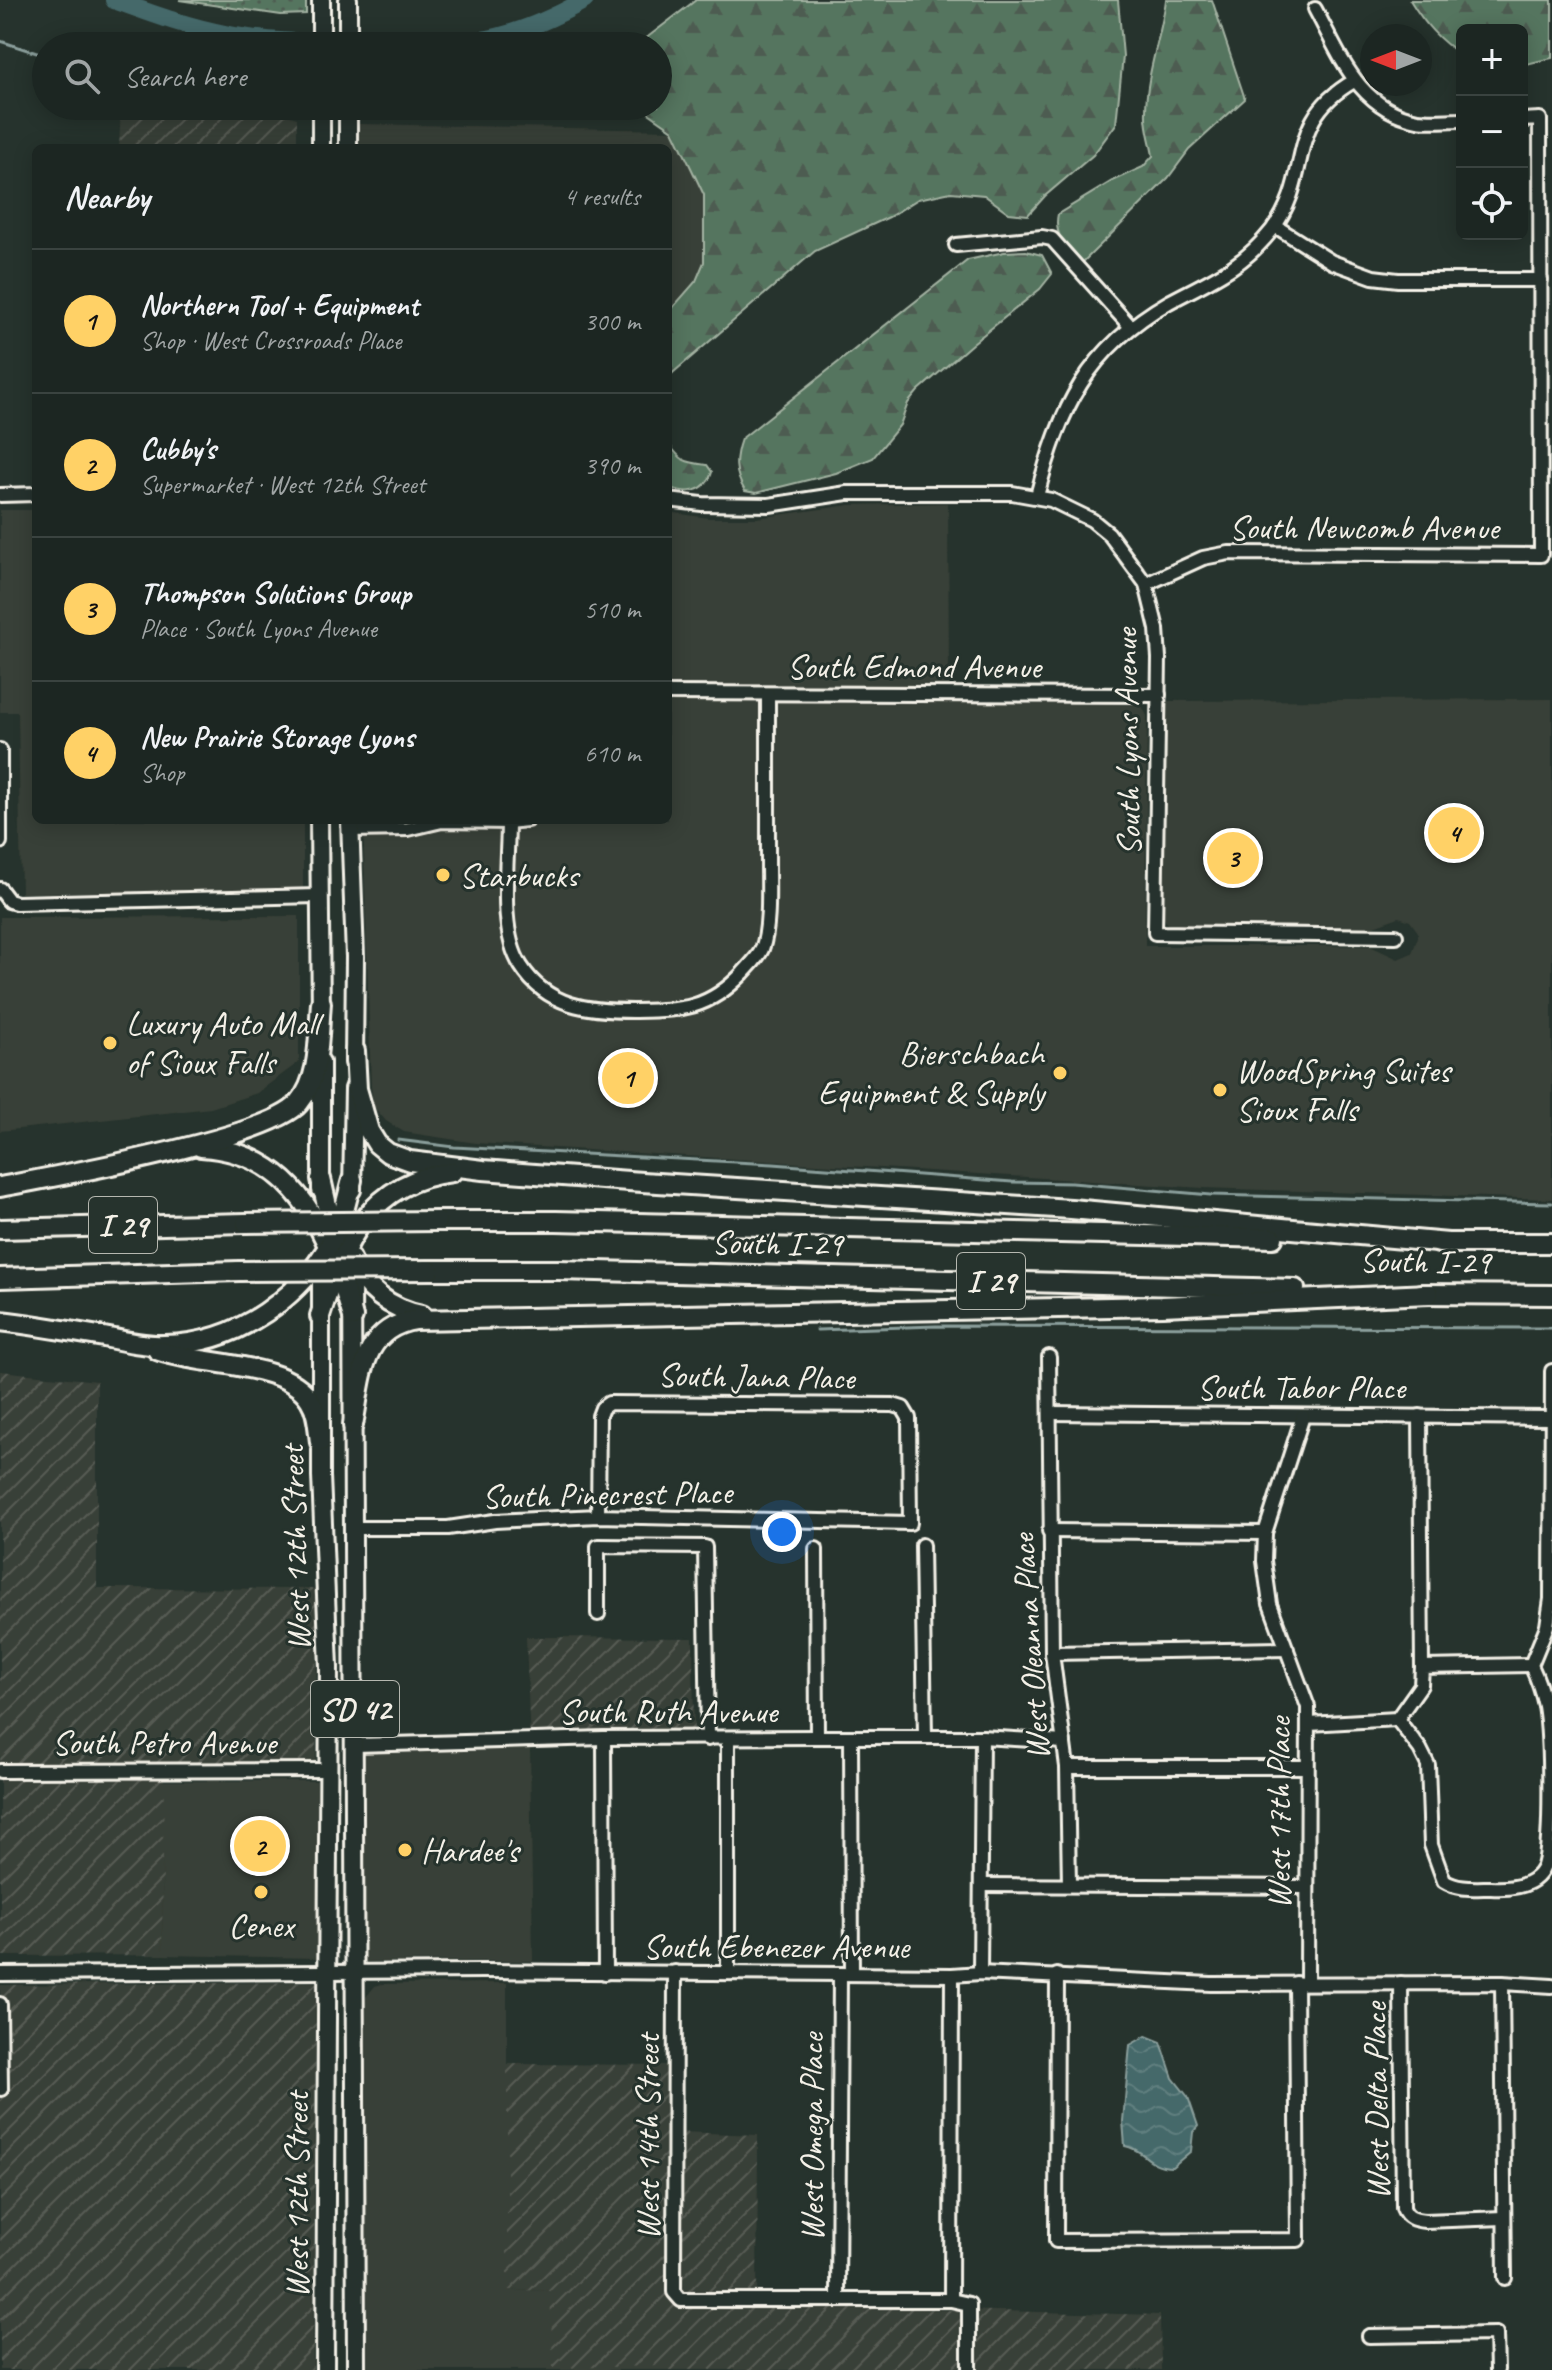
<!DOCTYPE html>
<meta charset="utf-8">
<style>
body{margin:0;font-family:Caveat,sans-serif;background:#29322f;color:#f1f3f6}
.controls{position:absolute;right:24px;top:24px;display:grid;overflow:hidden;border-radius:12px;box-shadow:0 4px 20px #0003}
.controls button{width:72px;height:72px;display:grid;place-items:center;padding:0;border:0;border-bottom:2px solid #3a4340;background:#1c2622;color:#f1f3f6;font:40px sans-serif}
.compass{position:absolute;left:1360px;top:24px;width:72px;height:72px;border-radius:50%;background:#1c2622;box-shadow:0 4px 20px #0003;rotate:270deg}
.you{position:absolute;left:782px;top:1532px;width:28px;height:28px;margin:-20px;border:6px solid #fff;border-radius:50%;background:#1a73e8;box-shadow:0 0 0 12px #1a73e833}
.badge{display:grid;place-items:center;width:52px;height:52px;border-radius:50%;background:#ffd166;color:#111;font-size:26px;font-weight:700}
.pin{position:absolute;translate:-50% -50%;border:4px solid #fff;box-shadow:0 2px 8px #0006}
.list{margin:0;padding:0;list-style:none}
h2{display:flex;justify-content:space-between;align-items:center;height:104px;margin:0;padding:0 32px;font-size:34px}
h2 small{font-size:26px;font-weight:400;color:#a0a5a5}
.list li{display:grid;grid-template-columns:52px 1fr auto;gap:24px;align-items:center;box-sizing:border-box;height:144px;padding:0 32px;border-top:2px solid #3a4340}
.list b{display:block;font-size:30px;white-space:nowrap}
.list p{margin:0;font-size:26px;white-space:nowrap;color:#a0a5a5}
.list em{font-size:26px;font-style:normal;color:#a0a5a5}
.icon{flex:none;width:44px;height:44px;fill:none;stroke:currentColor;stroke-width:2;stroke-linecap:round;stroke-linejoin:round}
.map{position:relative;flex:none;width:1552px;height:2370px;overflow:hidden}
.search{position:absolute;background:#1c2622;box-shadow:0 4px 20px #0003;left:32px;top:32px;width:640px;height:88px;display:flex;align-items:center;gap:20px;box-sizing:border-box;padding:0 28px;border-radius:44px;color:#a0a5a5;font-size:30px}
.panel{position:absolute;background:#1c2622;box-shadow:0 4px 20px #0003;left:32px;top:144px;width:640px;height:680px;border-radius:12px}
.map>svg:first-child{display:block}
</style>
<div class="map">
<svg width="1552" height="2370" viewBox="0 0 1552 2370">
<defs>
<pattern id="industrial-furrows" width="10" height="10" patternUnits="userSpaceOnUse" patternTransform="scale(2)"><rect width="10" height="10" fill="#394037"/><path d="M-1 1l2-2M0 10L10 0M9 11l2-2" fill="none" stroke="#565c54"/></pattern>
<pattern id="green-dots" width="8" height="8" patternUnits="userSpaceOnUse" patternTransform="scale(2)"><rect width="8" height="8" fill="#55755e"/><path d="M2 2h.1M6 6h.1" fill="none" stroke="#4e5c51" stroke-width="1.8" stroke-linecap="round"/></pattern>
<pattern id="forest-firs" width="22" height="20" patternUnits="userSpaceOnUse" patternTransform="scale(2)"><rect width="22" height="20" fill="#55755e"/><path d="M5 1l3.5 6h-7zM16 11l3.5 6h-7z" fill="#4e5c51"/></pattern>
<pattern id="water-waves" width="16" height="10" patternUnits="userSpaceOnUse" patternTransform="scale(2)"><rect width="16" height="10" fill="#45696a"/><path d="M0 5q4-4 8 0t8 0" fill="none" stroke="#607f7f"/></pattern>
</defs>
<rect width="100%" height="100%" fill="#26332d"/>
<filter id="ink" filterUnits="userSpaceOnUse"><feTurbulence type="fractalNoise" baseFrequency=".0125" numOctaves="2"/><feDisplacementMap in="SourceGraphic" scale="16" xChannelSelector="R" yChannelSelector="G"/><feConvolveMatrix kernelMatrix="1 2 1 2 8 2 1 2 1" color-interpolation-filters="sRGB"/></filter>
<g filter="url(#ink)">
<g fill="#394037">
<polygon points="358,124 673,130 704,195 703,262 695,280 668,311 668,148 358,148"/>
<polygon points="948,503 949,686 668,687 668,512 708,518 757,518 850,505"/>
<polygon points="0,510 36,510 36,820 303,820 303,890 21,893 18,712 0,712"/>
<polygon points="1552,699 1552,1199 1204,1188 476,1143 404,1132 386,1121 374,1107 371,1087 363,820 668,820 668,701 1141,704 1147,716 1145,946 1370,946 1398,959 1412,953 1418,937 1418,932 1410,921 1399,917 1368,928 1173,927 1167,923 1164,919 1166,701"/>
<polygon points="299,916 299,1062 257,1093 211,1108 0,1131 0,917"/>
<polygon points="530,1747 533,1961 364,1962 361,1748"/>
<polygon points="163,1781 317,1781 318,1958 162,1955"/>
<polygon points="507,1983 507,2290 550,2291 663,2366 663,2370 367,2370 363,2011 366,1997 375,1986 382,1984"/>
</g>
<g fill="url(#industrial-furrows)">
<polygon points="121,106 256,106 297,118 297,148 119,148"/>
<polygon points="0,1371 97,1381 97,1588 317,1589 316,1764 164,1765 162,1955 0,1956"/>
<polygon points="526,1637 693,1638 694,1747 530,1747"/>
<polygon points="316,1982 313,2370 0,2370 0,1985"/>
<polygon points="507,2064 679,2065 680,2132 758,2135 757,2305 1160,2315 1161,2370 663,2370 662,2366 553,2368 550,2291 507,2290"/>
</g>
<polygon fill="url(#green-dots)" stroke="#a4b3a3" stroke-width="2" points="179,0 306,0 306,14 281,15"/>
<g fill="url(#forest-firs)" stroke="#a4b3a3" stroke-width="2">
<polygon points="696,0 1118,0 1123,56 1116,124 1093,155 1045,196 1028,215 1009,213 984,195 951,192 918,199 889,217 815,251 668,377 668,313 696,281 704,262 704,195 673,130 640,107 633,106 658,106 658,46 636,46"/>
<path d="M1166,0H1212L1245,99L1189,150L1168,178L1081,264C1067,248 1053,236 1058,214L1114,180L1143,167L1153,156C1151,142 1145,127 1146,112C1146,74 1161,37 1166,0Z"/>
<path d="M1410,0H1552V58L1522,65V30H1462V55C1439,41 1424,23 1410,0Z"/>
<path d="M1026,251L1042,255L1052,274L1040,289L973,343L918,391L908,403L900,425L873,458L836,473L756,493L745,491C734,473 734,459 741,439L968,260L1004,252Z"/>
<path d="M668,443C682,462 684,462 707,465L712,472C706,493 686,495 668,487Z"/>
</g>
<path fill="url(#water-waves)" stroke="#8b9f9c" stroke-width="2" d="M1146,2036L1161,2042L1173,2078L1188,2097L1198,2126L1193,2132L1191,2151L1172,2167C1146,2166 1146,2150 1125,2146L1123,2121L1130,2045Z"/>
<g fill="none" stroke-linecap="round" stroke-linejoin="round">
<g stroke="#8b9f9c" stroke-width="3">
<polyline points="0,41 46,56"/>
<polyline points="185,46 190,25"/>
<polyline points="398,1140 454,1147 773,1164 1012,1182 1072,1183 1211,1195 1552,1203"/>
<polyline points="817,1330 936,1326 1552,1328"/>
</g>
<path stroke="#45696a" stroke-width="18" d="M114,0C150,13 187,27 225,34C276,44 332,43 385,43C415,43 447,46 477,41C515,35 552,19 585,0"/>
<g stroke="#f4f1e8" stroke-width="18">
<g id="minor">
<path d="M1315,9C1340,55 1359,110 1418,120C1432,122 1447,120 1462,120"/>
<polyline points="1275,226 1332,262 1373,277 1398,280 1541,280"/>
<polyline points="956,245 1042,237 1052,239 1130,326"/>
<polyline points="0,495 36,494"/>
<path d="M1037,496C1060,408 1087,349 1169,302C1210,280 1242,268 1272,230C1315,174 1282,122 1354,81"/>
<polyline points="668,500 702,504 769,505 847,493 1012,493 1051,500 1092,520 1109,534 1146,584 1157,629 1159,658 1155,933 1396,936"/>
<polyline points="1146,584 1203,558 1229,553 1541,555 1540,119 1522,120"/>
<polyline points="668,693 1159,695"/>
<polyline points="0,750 0,842"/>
<path d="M508,822C508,863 498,931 521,966C547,1007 589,1011 633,1011C682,1010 708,1010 743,973C749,966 758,958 762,949C770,929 768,887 768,864C768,808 768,751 768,694"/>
<polyline points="350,830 408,829 442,821 508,822 527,820"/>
<polyline points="0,889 9,901 16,903 319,896"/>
<polyline points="1049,1357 1052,1653 1067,1767 1069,1884"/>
<polyline points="1050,1413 1551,1418"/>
<polyline points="1303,1416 1265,1533 1264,1561 1270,1604 1308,1707 1307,1983"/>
<polyline points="1420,1416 1422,1667"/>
<polyline points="354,1528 448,1528 495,1521 598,1516 910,1523 909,1418 903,1408 893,1405 609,1403 602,1408 599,1416 598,1516"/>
<polyline points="1049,1531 1265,1533"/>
<polyline points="922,1545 925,1737"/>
<polyline points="816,1549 817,1737"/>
<polyline points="598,1614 598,1546 705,1547 708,1739"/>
<polyline points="1052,1653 1287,1649"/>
<path d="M1397,1719L1420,1749L1428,1765L1431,1845L1444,1881C1458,1890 1475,1888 1491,1888C1510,1889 1536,1887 1544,1866C1552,1839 1550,1735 1545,1706C1542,1691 1537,1678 1531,1665L1547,1626L1551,1599L1552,1371"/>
<polyline points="1309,1724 1397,1719 1421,1685 1422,1667 1531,1665"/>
<polyline points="604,1738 605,1973"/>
<polyline points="851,1738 852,1974"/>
<polyline points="728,1739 728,1973"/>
<polyline points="355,1745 604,1738 817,1737 982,1737 1064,1742"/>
<polyline points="1067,1767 1307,1767"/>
<polyline points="0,1771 328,1770"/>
<polyline points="981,1885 1306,1887"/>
<polyline points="675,1972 674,2292 681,2300 951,2300 969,2304 969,2370"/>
<polyline points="980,1973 982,1737"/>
<polyline points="0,1974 483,1971 952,1975 980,1973 1211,1984 1502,1983 1552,1986"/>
<polyline points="1057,1975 1056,2241 1298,2240 1296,1983"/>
<path d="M1401,1983L1403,2208C1407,2218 1414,2220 1425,2221L1503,2218"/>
<polyline points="1502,1983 1505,2278"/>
<polyline points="0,2004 1,2089"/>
<polyline points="838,2300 840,1974"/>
<polyline points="951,2300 952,1975"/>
<polyline points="1369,2336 1496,2334 1497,2370"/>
</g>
</g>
<g stroke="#f4f1e8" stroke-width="22">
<g id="major">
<polyline points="321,0 321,46"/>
<polyline points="348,0 348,46"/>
<polyline points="321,106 321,148"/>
<polyline points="348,148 348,106"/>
<polyline points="319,820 321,1014"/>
<polyline points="350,820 355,957 354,1062"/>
<polyline points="321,1190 321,1062"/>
<polyline points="352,1190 354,1089"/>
<polyline points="321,1258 321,1476 329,1667 325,2370"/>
<polyline points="352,1261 356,2370"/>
</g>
</g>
<g stroke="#f4f1e8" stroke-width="24">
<g id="highway">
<polyline points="355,1051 357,1089 369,1131 377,1144 388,1153 410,1161 483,1170 642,1182 1071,1209 1448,1243"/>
<path d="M201,1147C299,1153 328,1235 353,1317"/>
<polyline points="321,1179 328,1210 339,1233"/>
<path d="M0,1187C53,1177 270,1138 299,1103C321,1077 318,1036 321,1003"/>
<polyline points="437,1221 556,1221 1273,1238"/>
<polyline points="0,1229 246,1223"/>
<polyline points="1439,1243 1552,1243"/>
<path d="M351,1259C364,1289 390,1309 422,1315"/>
<polyline points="430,1270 558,1270 1295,1289"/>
<polyline points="0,1278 239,1271"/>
<polyline points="1421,1294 1552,1295"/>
<path d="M320,1316C343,1244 369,1181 452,1172"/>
<path d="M0,1321C35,1325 69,1331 104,1337C123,1341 144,1346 164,1345C238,1344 303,1297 336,1233C344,1217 347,1197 352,1180"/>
<path d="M157,1350C198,1366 287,1361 310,1400C318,1412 318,1428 320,1442"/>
<path d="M353,1425C362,1379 360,1329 415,1320L1162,1306L1429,1294"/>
</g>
</g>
<use href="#minor" stroke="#26332d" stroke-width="12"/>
<use href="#major" stroke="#26332d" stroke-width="16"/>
<use href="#highway" stroke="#26332d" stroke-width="18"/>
<g stroke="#f4f1e8" stroke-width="24" stroke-linecap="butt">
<g id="highway-bridge">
<polyline points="246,1223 437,1221"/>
<polyline points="239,1271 430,1270"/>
</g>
</g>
<use href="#highway-bridge" stroke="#26332d" stroke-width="18"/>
</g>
</g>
<g fill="#ffd166" stroke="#26332d" stroke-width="3">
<circle cx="443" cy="875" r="8"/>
<circle cx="110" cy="1043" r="8"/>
<circle cx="1060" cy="1073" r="8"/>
<circle cx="1220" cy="1090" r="8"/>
<circle cx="405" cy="1850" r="8"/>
<circle cx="261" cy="1892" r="8"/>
</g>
<g text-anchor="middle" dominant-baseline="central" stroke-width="6" stroke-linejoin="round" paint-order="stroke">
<g fill="#26332d" stroke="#b6b8b0" stroke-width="2">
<rect x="89" y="1197" width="68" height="56" rx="6"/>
<rect x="957" y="1253" width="68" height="56" rx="6"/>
<rect x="311" y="1681" width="88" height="56" rx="6"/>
</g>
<g font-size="32" font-weight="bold" fill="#f4f1e8">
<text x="123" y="1225">I 29</text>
<text x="991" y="1281">I 29</text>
<text x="355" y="1709">SD 42</text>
</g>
<g font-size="34" fill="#f4f1e8" stroke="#26332d">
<text x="1364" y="527">South Newcomb Avenue</text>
<text x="914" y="666">South Edmond Avenue</text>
<text transform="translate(1127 742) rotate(-91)">South Lyons Avenue</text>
<text transform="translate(777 1243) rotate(1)">South I-29</text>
<text transform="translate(1425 1261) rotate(1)">South I-29</text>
<text transform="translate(756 1376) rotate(1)">South Jana Place</text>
<text x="1301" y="1387">South Tabor Place</text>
<text transform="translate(607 1494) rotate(-1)">South Pinecrest Place</text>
<text transform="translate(295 1548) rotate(-92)">West 12th Street</text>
<text transform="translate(1030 1647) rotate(-94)">West Oleanna Place</text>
<text x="668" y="1711">South Ruth Avenue</text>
<text x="164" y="1742">South Petro Avenue</text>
<text transform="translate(1278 1813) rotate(-90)">West 17th Place</text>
<text x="776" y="1946">South Ebenezer Avenue</text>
<text transform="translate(1376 2101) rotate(-91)">West Delta Place</text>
<text transform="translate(647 2137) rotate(-90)">West 14th Street</text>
<text transform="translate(811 2137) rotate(-90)">West Omega Place</text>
<text transform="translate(296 2195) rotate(-90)">West 12th Street</text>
</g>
<g font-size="34" fill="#f4f1e8" stroke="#26332d" text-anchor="start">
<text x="459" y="875">Starbucks</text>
<text x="126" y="1023">Luxury Auto Mall<tspan x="126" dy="39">of Sioux Falls</tspan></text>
<text x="1044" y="1053" text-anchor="end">Bierschbach<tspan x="1044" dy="39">Equipment &amp; Supply</tspan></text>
<text x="1236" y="1070">WoodSpring Suites<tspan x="1236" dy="39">Sioux Falls</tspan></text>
<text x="421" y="1850">Hardee's</text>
<text x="261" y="1925" text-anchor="middle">Cenex</text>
</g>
</g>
</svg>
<div class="controls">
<button>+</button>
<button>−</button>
<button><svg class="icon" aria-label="locate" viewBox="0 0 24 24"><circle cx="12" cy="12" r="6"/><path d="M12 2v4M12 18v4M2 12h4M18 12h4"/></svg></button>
</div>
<svg class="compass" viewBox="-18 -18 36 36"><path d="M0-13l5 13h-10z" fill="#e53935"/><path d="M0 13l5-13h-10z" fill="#a0a5a5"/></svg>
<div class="you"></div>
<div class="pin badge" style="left:628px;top:1078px">1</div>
<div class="pin badge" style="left:260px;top:1846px">2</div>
<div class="pin badge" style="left:1233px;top:858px">3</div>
<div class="pin badge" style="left:1454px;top:833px">4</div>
<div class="search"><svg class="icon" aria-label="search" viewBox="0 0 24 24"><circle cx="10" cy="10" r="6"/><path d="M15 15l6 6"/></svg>Search here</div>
<section class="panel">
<h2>Nearby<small>4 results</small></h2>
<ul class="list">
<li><span class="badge">1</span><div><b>Northern Tool + Equipment</b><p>Shop · West Crossroads Place</p></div><em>300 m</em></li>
<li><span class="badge">2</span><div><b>Cubby's</b><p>Supermarket · West 12th Street</p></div><em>390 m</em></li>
<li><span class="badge">3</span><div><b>Thompson Solutions Group</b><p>Place · South Lyons Avenue</p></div><em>510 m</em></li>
<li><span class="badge">4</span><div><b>New Prairie Storage Lyons</b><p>Shop</p></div><em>610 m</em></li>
</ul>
</section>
</div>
